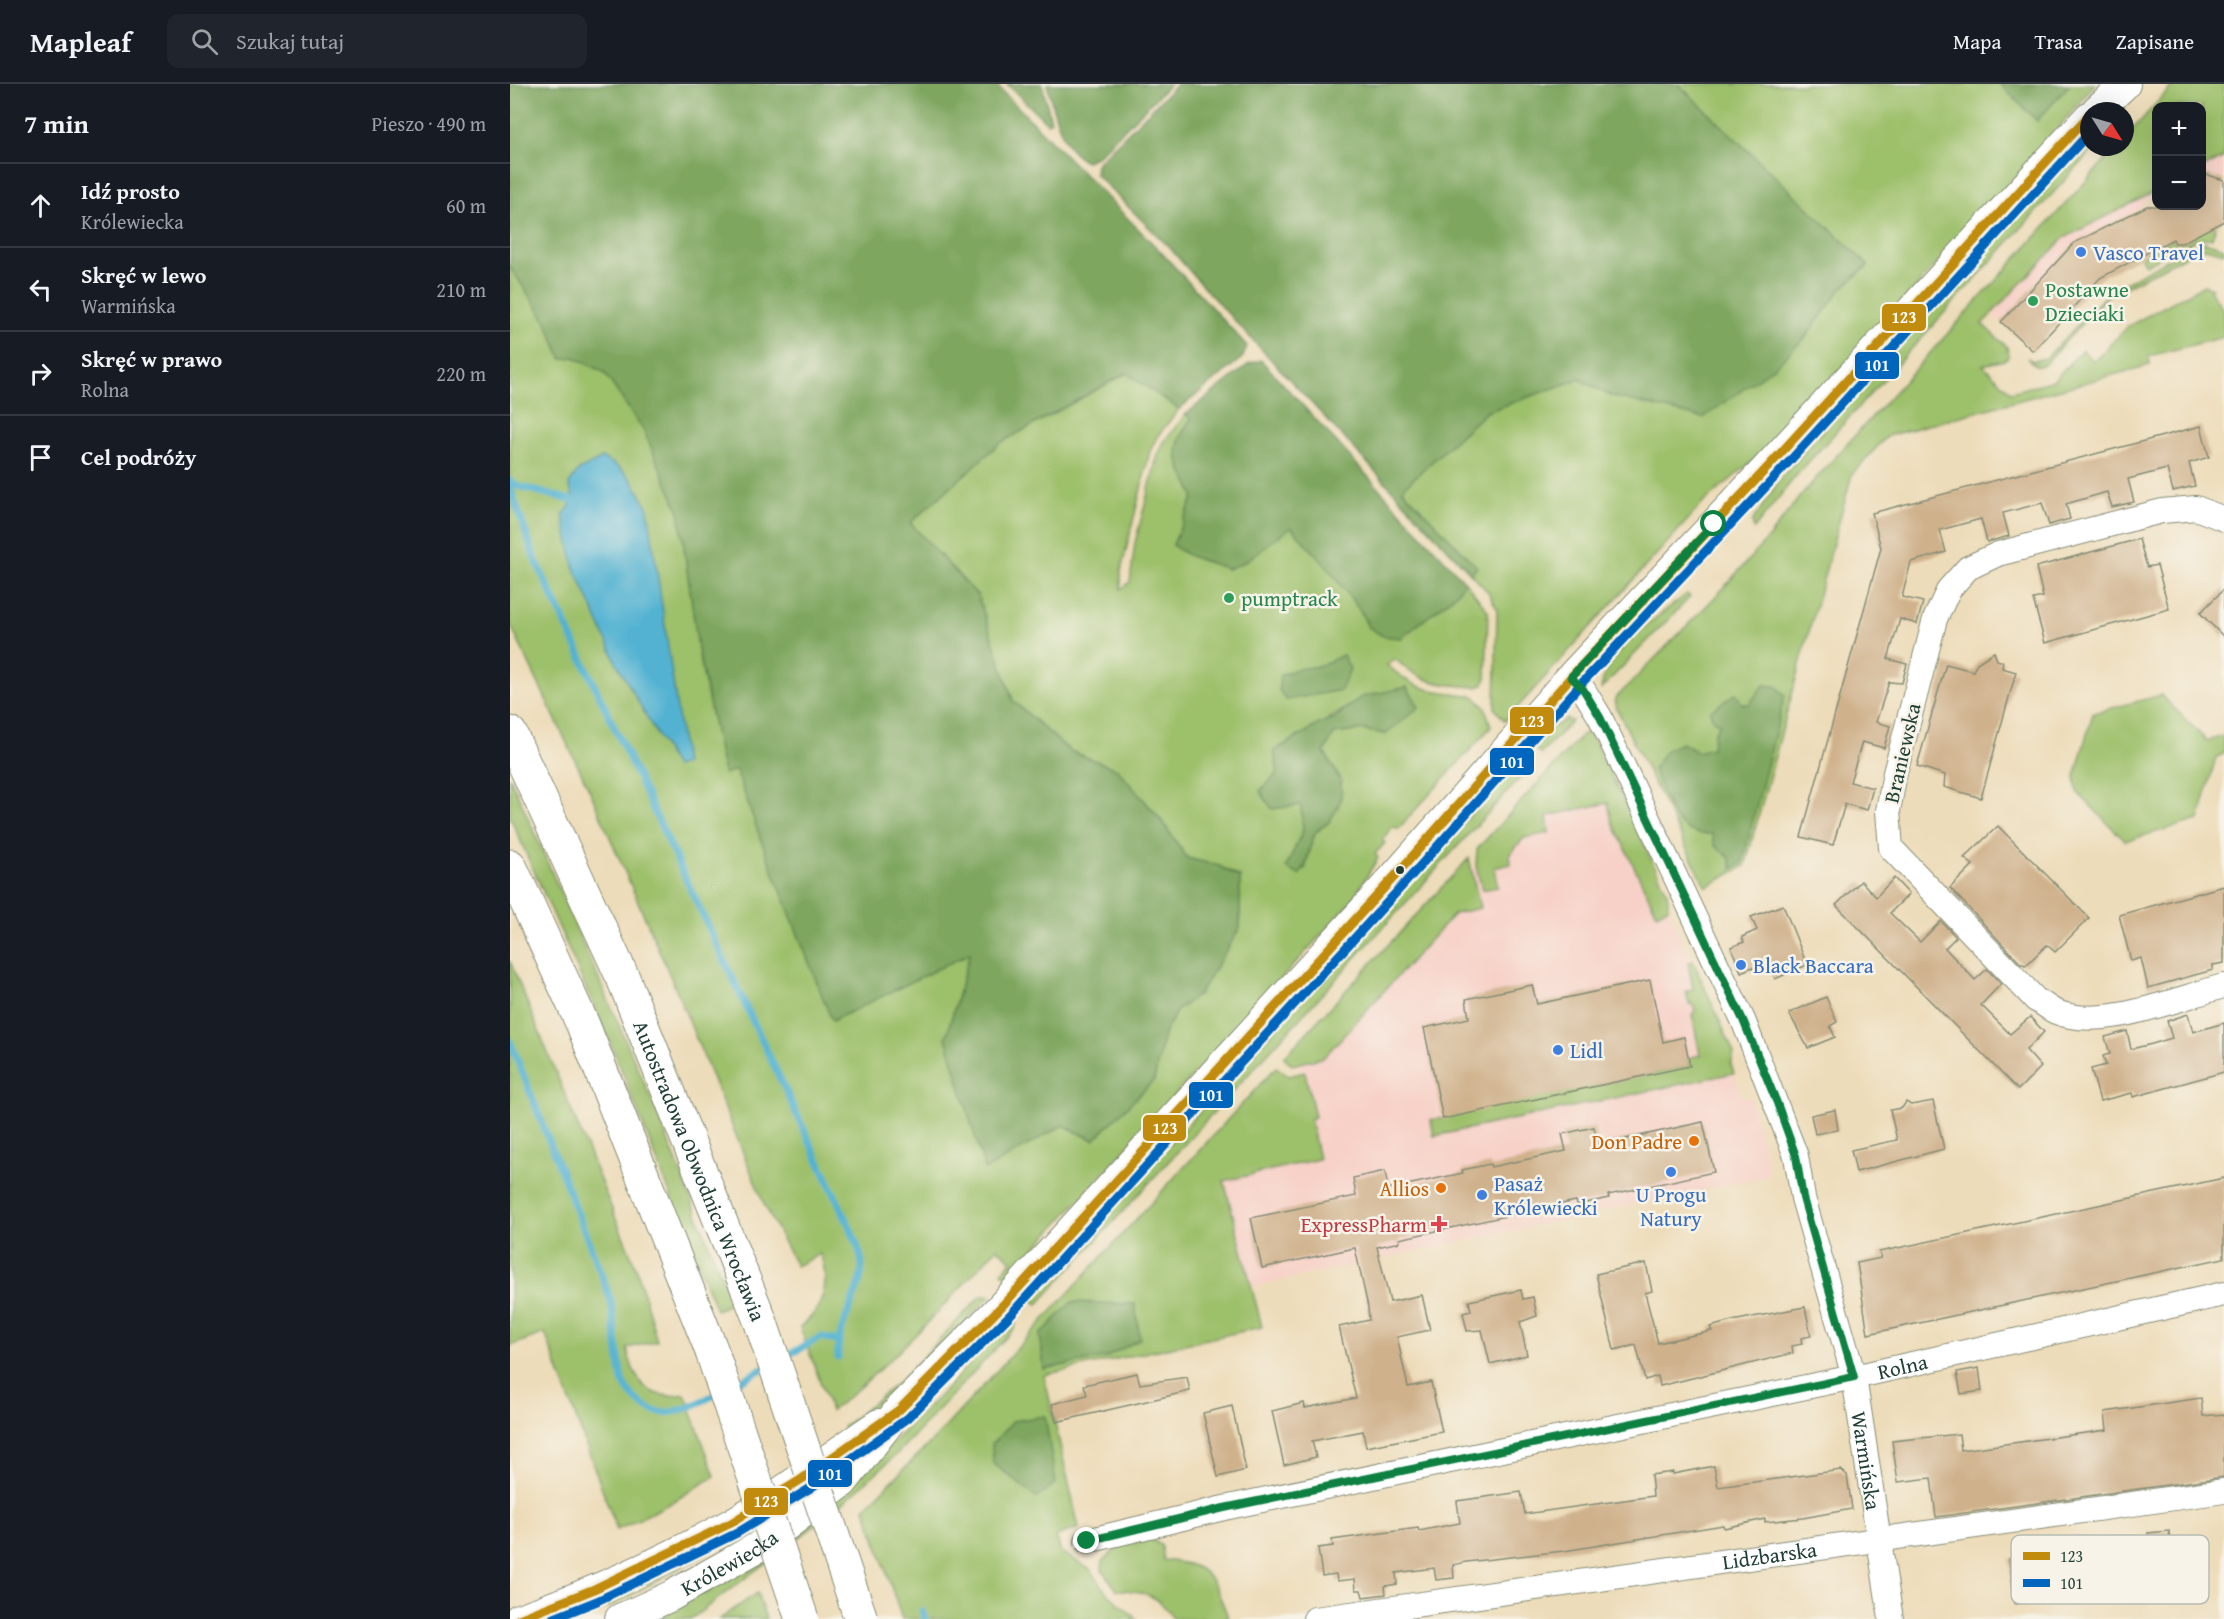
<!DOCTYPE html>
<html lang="pl">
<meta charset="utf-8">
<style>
body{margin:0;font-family:"Gentium Book Plus",serif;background:#20242c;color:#f1f3f6}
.controls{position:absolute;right:18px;top:18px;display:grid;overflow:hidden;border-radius:12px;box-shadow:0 6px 24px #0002}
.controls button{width:54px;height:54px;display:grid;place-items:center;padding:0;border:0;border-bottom:2px solid #363941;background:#171b24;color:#f1f3f6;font:30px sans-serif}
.compass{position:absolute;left:1570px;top:18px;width:54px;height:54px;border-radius:50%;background:#171b24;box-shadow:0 6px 24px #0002;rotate:127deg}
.stop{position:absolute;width:18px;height:18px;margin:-14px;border:4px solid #0b8043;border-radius:50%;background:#fff}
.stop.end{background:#0b8043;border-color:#fff;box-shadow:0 2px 6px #0008}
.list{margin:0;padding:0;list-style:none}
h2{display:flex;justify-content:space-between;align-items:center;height:78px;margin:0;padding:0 24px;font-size:26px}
h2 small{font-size:20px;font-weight:400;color:#9ea1a6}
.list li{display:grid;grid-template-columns:39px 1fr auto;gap:18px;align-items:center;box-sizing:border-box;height:84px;padding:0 24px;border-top:2px solid #363941}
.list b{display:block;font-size:22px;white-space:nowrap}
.list p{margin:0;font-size:20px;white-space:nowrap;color:#9ea1a6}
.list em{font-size:20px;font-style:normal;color:#9ea1a6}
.icon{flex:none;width:33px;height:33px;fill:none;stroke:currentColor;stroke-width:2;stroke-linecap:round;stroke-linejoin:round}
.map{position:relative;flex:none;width:1714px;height:1535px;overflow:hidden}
header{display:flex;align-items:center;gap:36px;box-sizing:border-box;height:84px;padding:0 30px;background:#171b24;border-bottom:2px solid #363941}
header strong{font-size:28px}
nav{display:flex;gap:33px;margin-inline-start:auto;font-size:21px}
.search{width:420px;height:54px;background:#20242c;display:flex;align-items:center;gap:15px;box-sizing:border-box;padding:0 21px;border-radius:12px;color:#9ea1a6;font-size:22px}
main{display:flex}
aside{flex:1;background:#171b24}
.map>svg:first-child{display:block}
</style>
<header>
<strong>Mapleaf</strong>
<div class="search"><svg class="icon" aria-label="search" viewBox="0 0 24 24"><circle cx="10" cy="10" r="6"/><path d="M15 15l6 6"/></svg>Szukaj tutaj</div>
<nav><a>Mapa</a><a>Trasa</a><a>Zapisane</a></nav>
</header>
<main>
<aside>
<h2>7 min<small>Pieszo · 490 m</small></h2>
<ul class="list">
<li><svg class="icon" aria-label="ahead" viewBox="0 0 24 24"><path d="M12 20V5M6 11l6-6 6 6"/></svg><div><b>Idź prosto</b><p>Królewiecka</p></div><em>60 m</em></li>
<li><svg class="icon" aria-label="left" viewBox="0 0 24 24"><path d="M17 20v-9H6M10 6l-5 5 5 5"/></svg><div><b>Skręć w lewo</b><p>Warmińska</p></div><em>210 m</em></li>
<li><svg class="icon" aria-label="right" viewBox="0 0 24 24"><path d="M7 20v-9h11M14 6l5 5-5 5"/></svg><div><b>Skręć w prawo</b><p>Rolna</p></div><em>220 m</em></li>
<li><svg class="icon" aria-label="arrive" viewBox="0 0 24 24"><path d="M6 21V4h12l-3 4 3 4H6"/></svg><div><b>Cel podróży</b></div></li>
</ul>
</aside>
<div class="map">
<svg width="1714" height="1535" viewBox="0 0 1714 1535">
<rect width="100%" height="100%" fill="#f7f3e8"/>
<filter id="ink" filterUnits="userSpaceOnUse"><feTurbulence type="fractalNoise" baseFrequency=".0167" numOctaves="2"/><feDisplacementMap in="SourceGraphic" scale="12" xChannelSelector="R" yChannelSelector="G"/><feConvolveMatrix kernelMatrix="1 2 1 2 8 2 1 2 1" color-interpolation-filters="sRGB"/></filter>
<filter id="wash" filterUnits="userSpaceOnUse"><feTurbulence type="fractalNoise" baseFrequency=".008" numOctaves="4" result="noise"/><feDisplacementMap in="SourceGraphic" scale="24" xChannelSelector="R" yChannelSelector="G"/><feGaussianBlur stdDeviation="1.35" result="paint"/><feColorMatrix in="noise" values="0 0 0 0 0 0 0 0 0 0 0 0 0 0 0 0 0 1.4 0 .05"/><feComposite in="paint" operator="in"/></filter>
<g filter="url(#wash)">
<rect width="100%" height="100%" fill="#eddcb9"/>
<g fill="#f7d1c7">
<polygon points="1714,73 1714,96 1696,91 1692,93 1692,85"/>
<polygon points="1646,107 1646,111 1633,118 1635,122 1564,159 1491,238 1482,230 1554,154"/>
<polygon points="1079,658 1154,813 1178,873 1183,877 1207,991 1224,989 1231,1012 1238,1013 1241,1018 1260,1091 742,1203 714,1097 809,1075 788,975"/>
</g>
<g fill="#9dc06a" stroke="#5e7e4f" stroke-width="1.5" fill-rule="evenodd">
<polygon points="1168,0 1490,0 1527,37 1560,0 1585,0 1518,80 1266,357 1194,418 995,637 985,625 987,525 978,508 961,490 966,483 892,405 976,328 1069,295 1101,312 1294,255 1330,206 1358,182"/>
<polygon points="1664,0 1714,0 1714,73 1692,85 1692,22 1646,22 1646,107 1554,154 1472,240 1497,263 1499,272 1494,276 1473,281 1501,308 1544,296 1572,266 1584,277 1618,242 1694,201 1702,204 1700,206 1714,227 1714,253 1639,272 1640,281 1377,352 1342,390 1235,782 1196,803 1107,625 1105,615 1207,511 1259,453 1291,411 1599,72 1607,63 1615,63 1615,54"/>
<polygon points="1579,59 1579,63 1585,63 1284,394 1244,445 1242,438 1272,392 1539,95"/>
<polygon points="1695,139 1706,142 1702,154 1686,155 1635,181 1631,173 1663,155 1667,162"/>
<polygon points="1695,158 1714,164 1714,169 1696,164 1688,165 1596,213 1534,281 1526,282 1517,274 1523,277 1536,274 1600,207 1678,164"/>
<path d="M0,183L35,235L52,275L64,273L94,288L134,347L169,427L189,571L214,690L226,685L251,756L322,936L460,868L436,954L516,1061L553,1041L583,1056L644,996L654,950L667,926L689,909L730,843V793L709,782L677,774L650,734L607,686L560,667L503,617L468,512L400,439L490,359L617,289L669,325L647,353L640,367L611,487V505L620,498L625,459L648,370L655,356L676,330L681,335C657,370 668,378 684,412L663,461C679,475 698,477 718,485L781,443C808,468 843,509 858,543L891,554L944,512L955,498L978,527L976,594L973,601L967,603C932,601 912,600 885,575L877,581C910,610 923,606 964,612L975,623L981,643L888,745L883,742L872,756L875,759L865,770L868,774L842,817L498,1194L492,1188L502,1177L487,1164C434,1222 383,1278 321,1327L290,1243C314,1225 321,1198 310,1170L286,1182L255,1122L165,903L79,705L0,540ZM851,613L876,650L853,646L824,650L814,668L832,697L820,737L805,749L795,785L776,784L793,746L791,720L750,707L768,689L764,667C794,649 824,634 851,613Z"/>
<path d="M1177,510L1180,513L1091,605C1095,567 1149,532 1177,510Z"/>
<polygon points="1651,611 1697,657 1714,652 1714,670 1706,673 1689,736 1615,757 1567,708 1565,692 1583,629"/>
<polygon points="1057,635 1062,637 1031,670 1024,663 1041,644"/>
<polygon points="1074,649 1082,651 1157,808 1159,823 1147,830 1102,737 1098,719 1037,732 1039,749 1014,754 1000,770 1001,780 984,784 988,803 972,806 966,782 967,765"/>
<polygon points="1013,673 1022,681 528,1220 519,1214"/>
<polygon points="0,693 144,1021 222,1219 206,1226 103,965 0,733"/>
<polygon points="959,774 970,824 944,830 814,973 782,981 774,973"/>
<path d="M0,877L127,1186L147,1257L117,1264C124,1297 137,1318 175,1310L205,1392L161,1419L107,1446L35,1249L0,1262Z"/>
<polygon points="1183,877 1224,969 1221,981 1224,989 924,1052 921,1036 1180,982 1178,974 1190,971 1182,930 1185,928 1183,920 1179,920 1176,907 1183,905 1178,879"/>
<polygon points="766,983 779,992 795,988 805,1033 800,1035 809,1075 714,1097 752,1243 534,1291 569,1444 546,1452 551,1468 581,1486 596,1508 627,1535 392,1535 355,1424 427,1352"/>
<polygon points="476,1211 480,1212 417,1278 335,1346 333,1343 393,1294 470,1213"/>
<polygon points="502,1232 506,1236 505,1244 385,1372 319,1431 181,1535 150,1535 351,1390 439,1302"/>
<polygon points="228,1451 103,1521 70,1535 49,1535"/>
<path d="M641,1455L652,1462L653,1476C702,1481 701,1492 719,1535H663C650,1511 632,1506 607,1506L592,1486L593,1476L610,1462Z"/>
<polygon points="247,1509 256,1535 210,1535"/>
</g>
<g fill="#7ea65e" stroke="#4e7249" stroke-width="1.5">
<polygon points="0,0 485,0 650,167 737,262 733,273 669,325 616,289 490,359 400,439 468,512 503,617 560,667 607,685 650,735 677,774 709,782 730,794 730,844 689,910 667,926 654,950 644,996 584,1056 553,1041 475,1086 436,954 460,869 322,937 251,756 226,686 214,690 189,571 169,427 134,347 94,288 64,273 52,275 35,235 0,183"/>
<polygon points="497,0 532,0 541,37 537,39"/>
<path d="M537,0H660L586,73L576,77C551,68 543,23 537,0Z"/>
<polygon points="667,0 1168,0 1358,181 1330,206 1294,255 1264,283 1193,334 1101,312 1069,295 976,328 892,405 967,483 961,490 695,205 659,163 585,90 586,80"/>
<polygon points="1490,0 1560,0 1527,37"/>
<path d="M751,276L955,498L944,512L891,554L873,552L858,543L852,529L817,483L781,443L736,477L718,485C698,477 679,475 663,461L684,412C669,378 657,370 681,335L676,330L739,280Z"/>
<polygon points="833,571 840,585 831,606 776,616 769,606 770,591 787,585 810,582"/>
<path d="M1254,601L1266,602L1275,611L1232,779L1222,785L1220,774L1205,762L1202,750C1163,754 1156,715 1143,685L1157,665L1172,659L1188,668L1202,664L1204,649L1210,640L1203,636L1200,627L1226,609L1232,620H1239Z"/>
<path d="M897,603L909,623L876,650L853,646L824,650L814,668C830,694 841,708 820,736C817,741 810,743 806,748C797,761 801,779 789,791L776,784L793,746L791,721L762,725L750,707L768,689L764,667L809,640L824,634L851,613Z"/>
<polygon points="562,1218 625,1220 630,1255 597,1273 534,1285 530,1251"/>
<polygon points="535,1332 546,1399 527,1414 483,1379 482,1360 503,1337"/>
</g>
<path fill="#53b2d2" stroke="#397883" stroke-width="1.5" d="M92,374C119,386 125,399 138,425L175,680L165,683L107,580L64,483L53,431L64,417L59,400L69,386Z"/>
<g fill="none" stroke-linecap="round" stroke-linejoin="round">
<g stroke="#53b2d2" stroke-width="7">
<polyline points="0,397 8,402 64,417"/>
<path d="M0,403L25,475L330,1122C337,1138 347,1156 351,1174C358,1200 325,1241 328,1273"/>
<path d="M0,957L92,1192L101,1217L112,1297C139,1343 167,1331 206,1310"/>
<polyline points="271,1275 311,1253 326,1257"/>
<polyline points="221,1302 256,1283"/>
<polyline points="412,1527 415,1535"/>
</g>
</g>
<g id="blocks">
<g fill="#cfb18b">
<polygon points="1692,89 1714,96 1714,137 1672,159 1665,159 1663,155 1590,194 1523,267 1491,238 1564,159 1637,122 1692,122"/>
<polygon points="1691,342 1699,373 1679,379 1685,402 1663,407 1657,385 1618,395 1624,418 1602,423 1597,408 1556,420 1560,435 1539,441 1532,419 1493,429 1499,452 1477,458 1471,435 1430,446 1436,468 1401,478 1392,513 1413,518 1407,540 1390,535 1378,575 1397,580 1392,599 1379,598 1366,638 1380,642 1374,664 1352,658 1340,698 1363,704 1357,726 1335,720 1323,761 1291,753 1371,464 1362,429"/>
<polygon points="1629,455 1637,483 1647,481 1659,525 1535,559 1523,515 1533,513 1526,483"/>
<polygon points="1714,505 1714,553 1690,529"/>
<polygon points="1484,568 1487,576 1493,578 1492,584 1506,588 1471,714 1434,703 1435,691 1407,682 1436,580 1463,587 1467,579"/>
<polygon points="1488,742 1579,834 1545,868 1537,861 1516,881 1511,880 1440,804 1463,781 1454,774"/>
<polygon points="1384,794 1399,810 1380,829 1410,858 1431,837 1446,853 1435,864 1465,896 1477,885 1491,900 1471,921 1500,950 1520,933 1534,948 1516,966 1531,983 1508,1006 1326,821 1351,797 1366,813"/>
<polygon points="1714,802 1714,879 1703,881 1703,886 1638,904 1631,874 1621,877 1609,831"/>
<polygon points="1273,821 1297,881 1265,895 1260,881 1245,887 1243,883 1231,888 1221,863 1234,858 1232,853 1247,846 1241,833"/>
<polygon points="1140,896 1153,958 1174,953 1180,982 933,1035 914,944 959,934 956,915 1022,901 1027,920"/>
<polygon points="1316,913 1327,938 1320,942 1325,953 1298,964 1279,929"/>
<polygon points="1678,930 1683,948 1714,939 1714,988 1623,1013 1622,1009 1590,1017 1581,985 1596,981 1593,972 1600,970 1595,953 1617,947 1621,965 1642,960 1662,954 1657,937"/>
<polygon points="1423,1017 1434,1065 1346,1088 1341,1066 1387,1056 1380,1026 1392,1024 1396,1018 1401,1021"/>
<polygon points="1325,1026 1328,1046 1305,1050 1301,1031"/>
<polygon points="1193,1038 1204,1088 1098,1111 1099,1114 1067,1121 1066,1117 889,1155 890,1158 867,1163 880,1218 912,1211 920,1246 887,1253 898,1303 921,1298 932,1348 856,1363 853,1347 802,1357 806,1373 774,1381 762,1327 794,1319 795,1324 846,1314 829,1243 859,1236 858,1223 845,1164 752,1184 741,1134 846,1112 843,1094 875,1087 878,1105 953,1089 952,1086 980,1080 981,1083 1056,1067 1052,1050 1084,1043 1088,1061"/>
<polygon points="1714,1094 1714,1174 1358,1250 1347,1179 1371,1174 1369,1168"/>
<polygon points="1136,1179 1142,1207 1135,1209 1148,1259 1202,1247 1200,1243 1222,1237 1295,1223 1301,1252 1291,1254 1292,1260 1282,1262 1283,1269 1150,1302 1148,1292 1135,1296 1126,1261 1104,1266 1086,1190"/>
<polygon points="1011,1206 1013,1215 1023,1213 1027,1232 1010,1238 1017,1271 980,1280 972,1246 957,1247 953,1229 961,1227 959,1217"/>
<polygon points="1469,1284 1472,1307 1451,1310 1447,1288"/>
<polygon points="627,1289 630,1300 677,1293 680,1307 546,1338 542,1320 577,1311 574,1301"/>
<polygon points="1691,1314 1693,1332 1714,1330 1714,1393 1426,1433 1421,1394 1388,1398 1382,1357 1449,1350 1451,1366 1503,1359 1597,1346 1595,1328"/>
<polygon points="722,1322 736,1386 708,1393 693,1329"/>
<polygon points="1204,1382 1208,1403 1331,1386 1337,1391 1342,1425 1293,1434 1255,1438 1255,1435 1214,1444 1213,1441 1054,1467 956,1478 943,1481 944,1494 926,1496 924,1484 886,1489 887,1500 875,1502 876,1510 853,1513 851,1506 846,1506 845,1495 827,1497 826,1490 812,1492 808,1464 823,1462 822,1456 908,1444 909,1447 950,1439 947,1417 1011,1408 1015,1430 1143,1412 1141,1391 1163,1388 1163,1390"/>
<polygon points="1659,1447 1660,1456 1666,1461 1668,1475 1663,1476 1665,1489 1644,1492 1638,1449"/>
<polygon points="1521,1471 1528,1517 1505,1520 1499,1475"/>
</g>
</g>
</g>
<g filter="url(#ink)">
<use href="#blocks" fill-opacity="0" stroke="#868c76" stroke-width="1.5"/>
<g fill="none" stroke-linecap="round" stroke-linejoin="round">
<g stroke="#868c76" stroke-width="26">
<g id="minor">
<path d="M1714,435L1686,424L1652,427L1488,470L1458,484L1439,505L1425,535L1385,689L1378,727L1381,764L1526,916C1533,919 1539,925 1546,928C1593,947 1667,914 1714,902"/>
<path id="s1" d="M1061,593L1073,605L1090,633L1233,936L1286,1072L1293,1114L1344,1293L1381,1535"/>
<path id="s2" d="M577,1457L714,1424L1344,1293L1714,1210"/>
<path id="s3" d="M805,1535L1714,1407"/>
</g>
</g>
<g stroke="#868c76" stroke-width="32">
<g id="tertiary">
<polyline points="1586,27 1615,0"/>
<path d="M9,1535C81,1510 154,1477 221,1440C273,1410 319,1373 369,1340"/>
<path id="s4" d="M110,1535L161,1512L248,1463L333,1398L389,1326L492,1222L885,792L1061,593L1257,384L1579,33"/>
</g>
</g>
<g stroke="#868c76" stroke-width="35">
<g id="motorway">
<path id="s5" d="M0,649L113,894L250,1236"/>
<polyline points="0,782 73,941 201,1265"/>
</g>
</g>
<use href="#minor" stroke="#fff" stroke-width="24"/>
<use href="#tertiary" stroke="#fff" stroke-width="30"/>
<use href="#motorway" stroke="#fff" stroke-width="33"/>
<g stroke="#868c76" stroke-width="35" stroke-linecap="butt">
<g id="motorway-bridge">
<polyline points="250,1236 351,1535"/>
<polyline points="201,1265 292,1535"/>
</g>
</g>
<use href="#motorway-bridge" stroke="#fff" stroke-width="33"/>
<g stroke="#f7f3e8" stroke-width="14">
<polyline id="bus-1" points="9,1535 82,1506 221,1439 292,1395 389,1326 492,1222 885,792 1061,593 1257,384 1579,31"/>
</g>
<g stroke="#f7f3e8" stroke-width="14">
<polyline id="bus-2" points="42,1535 87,1517 227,1449 299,1405 398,1334 501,1230 894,800 1070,601 1266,392 1579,49"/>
</g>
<use href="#bus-1" stroke="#c18c0d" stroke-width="9"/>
<use href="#bus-2" stroke="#0065bd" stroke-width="9"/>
</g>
</g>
<g fill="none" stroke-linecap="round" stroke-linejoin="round" filter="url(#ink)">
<polyline stroke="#0b8043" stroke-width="8" points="577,1457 714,1424 1344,1293 1293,1114 1286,1072 1267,1019 1233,936 1090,633 1073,605 1061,593 1204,440"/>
</g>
<g fill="#3f7fe0" stroke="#f7f3e8" stroke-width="2">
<circle cx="1571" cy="168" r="6"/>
<circle cx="1231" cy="881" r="6"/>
<circle cx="1048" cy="966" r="6"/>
<circle cx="1161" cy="1088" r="6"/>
<circle cx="972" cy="1111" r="6"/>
</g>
<g fill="#2e9e5b" stroke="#f7f3e8" stroke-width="2">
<circle cx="1523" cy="217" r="6"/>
<circle cx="719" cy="514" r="6"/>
</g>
<circle fill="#1f3d34" stroke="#f7f3e8" stroke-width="2" cx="890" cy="786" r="5"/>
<g fill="#e8710a" stroke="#f7f3e8" stroke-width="2">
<circle cx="1184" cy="1057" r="6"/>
<circle cx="931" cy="1104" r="6"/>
</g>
<path fill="#e0444e" stroke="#f7f3e8" stroke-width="2" d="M926 1131h6v6h6v6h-6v6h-6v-6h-6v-6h6z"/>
<g text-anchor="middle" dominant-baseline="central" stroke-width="5" stroke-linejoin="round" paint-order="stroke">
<g font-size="21" fill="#366cbe" stroke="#f7f3e8" text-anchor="start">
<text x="1583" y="168">Vasco Travel</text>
<text x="1243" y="881">Black Baccara</text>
<text x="1060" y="966">Lidl</text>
<text x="984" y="1099">Pasaż<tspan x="984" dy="24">Królewiecki</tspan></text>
<text x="1161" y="1110" text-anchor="middle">U Progu<tspan x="1161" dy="24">Natury</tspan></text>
</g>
<g font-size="21" fill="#27864d" stroke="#f7f3e8" text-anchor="start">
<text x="1535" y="205">Postawne<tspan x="1535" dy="24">Dzieciaki</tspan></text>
<text x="731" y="514">pumptrack</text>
</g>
<g font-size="21" fill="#1f3d34" stroke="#f7f3e8">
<text transform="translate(1392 669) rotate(-77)">Braniewska</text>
<text stroke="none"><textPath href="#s5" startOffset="477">Autostradowa Obwodnica Wrocławia</textPath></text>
<text stroke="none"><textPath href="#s2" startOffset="834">Rolna</textPath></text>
<text stroke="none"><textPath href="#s1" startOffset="844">Warmińska</textPath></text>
<text stroke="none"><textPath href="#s3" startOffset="459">Lidzbarska</textPath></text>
<text stroke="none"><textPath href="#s4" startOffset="123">Królewiecka</textPath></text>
</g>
<g font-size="21" fill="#c56008" stroke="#f7f3e8" text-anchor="end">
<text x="1172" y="1057">Don Padre</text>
<text x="919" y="1104">Allios</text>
</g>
<g font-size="21" fill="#be3a42" stroke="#f7f3e8" text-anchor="end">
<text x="917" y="1140">ExpressPharm</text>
</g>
</g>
<rect x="1501" y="1451" width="198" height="69" rx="9" fill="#f7f3e8" stroke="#b6bcb2" stroke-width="1.5"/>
<rect x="1513" y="1468" width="27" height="8" fill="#c18c0d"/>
<rect x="1513" y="1495" width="27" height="8" fill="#0065bd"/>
<g font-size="16" fill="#1f3d34">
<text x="1550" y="1478">123</text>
<text x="1550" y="1505">101</text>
</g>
<g stroke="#f7f3e8" stroke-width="2">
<rect x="1371" y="219" width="46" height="29" rx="6" fill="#c18c0d"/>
<rect x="1344" y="267" width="46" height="29" rx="6" fill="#0065bd"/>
<rect x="999" y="622" width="46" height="29" rx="6" fill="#c18c0d"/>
<rect x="979" y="663" width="46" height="29" rx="6" fill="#0065bd"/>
<rect x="678" y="997" width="46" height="28" rx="6" fill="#0065bd"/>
<rect x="632" y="1030" width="45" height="28" rx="6" fill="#c18c0d"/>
<rect x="297" y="1375" width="46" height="29" rx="6" fill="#0065bd"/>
<rect x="233" y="1403" width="46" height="29" rx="6" fill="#c18c0d"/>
</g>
<g font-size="16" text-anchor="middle" font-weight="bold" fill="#fff">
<text x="1394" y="239">123</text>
<text x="1367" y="287">101</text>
<text x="1022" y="643">123</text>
<text x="1002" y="684">101</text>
<text x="701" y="1017">101</text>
<text x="655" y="1050">123</text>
<text x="320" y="1396">101</text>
<text x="256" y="1423">123</text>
</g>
</svg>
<div class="controls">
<button>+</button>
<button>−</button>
</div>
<svg class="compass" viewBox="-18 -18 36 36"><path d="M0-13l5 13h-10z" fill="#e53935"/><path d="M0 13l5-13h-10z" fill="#9ea1a6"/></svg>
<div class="stop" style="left:1204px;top:440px"></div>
<div class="stop end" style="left:577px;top:1457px"></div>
</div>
</main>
